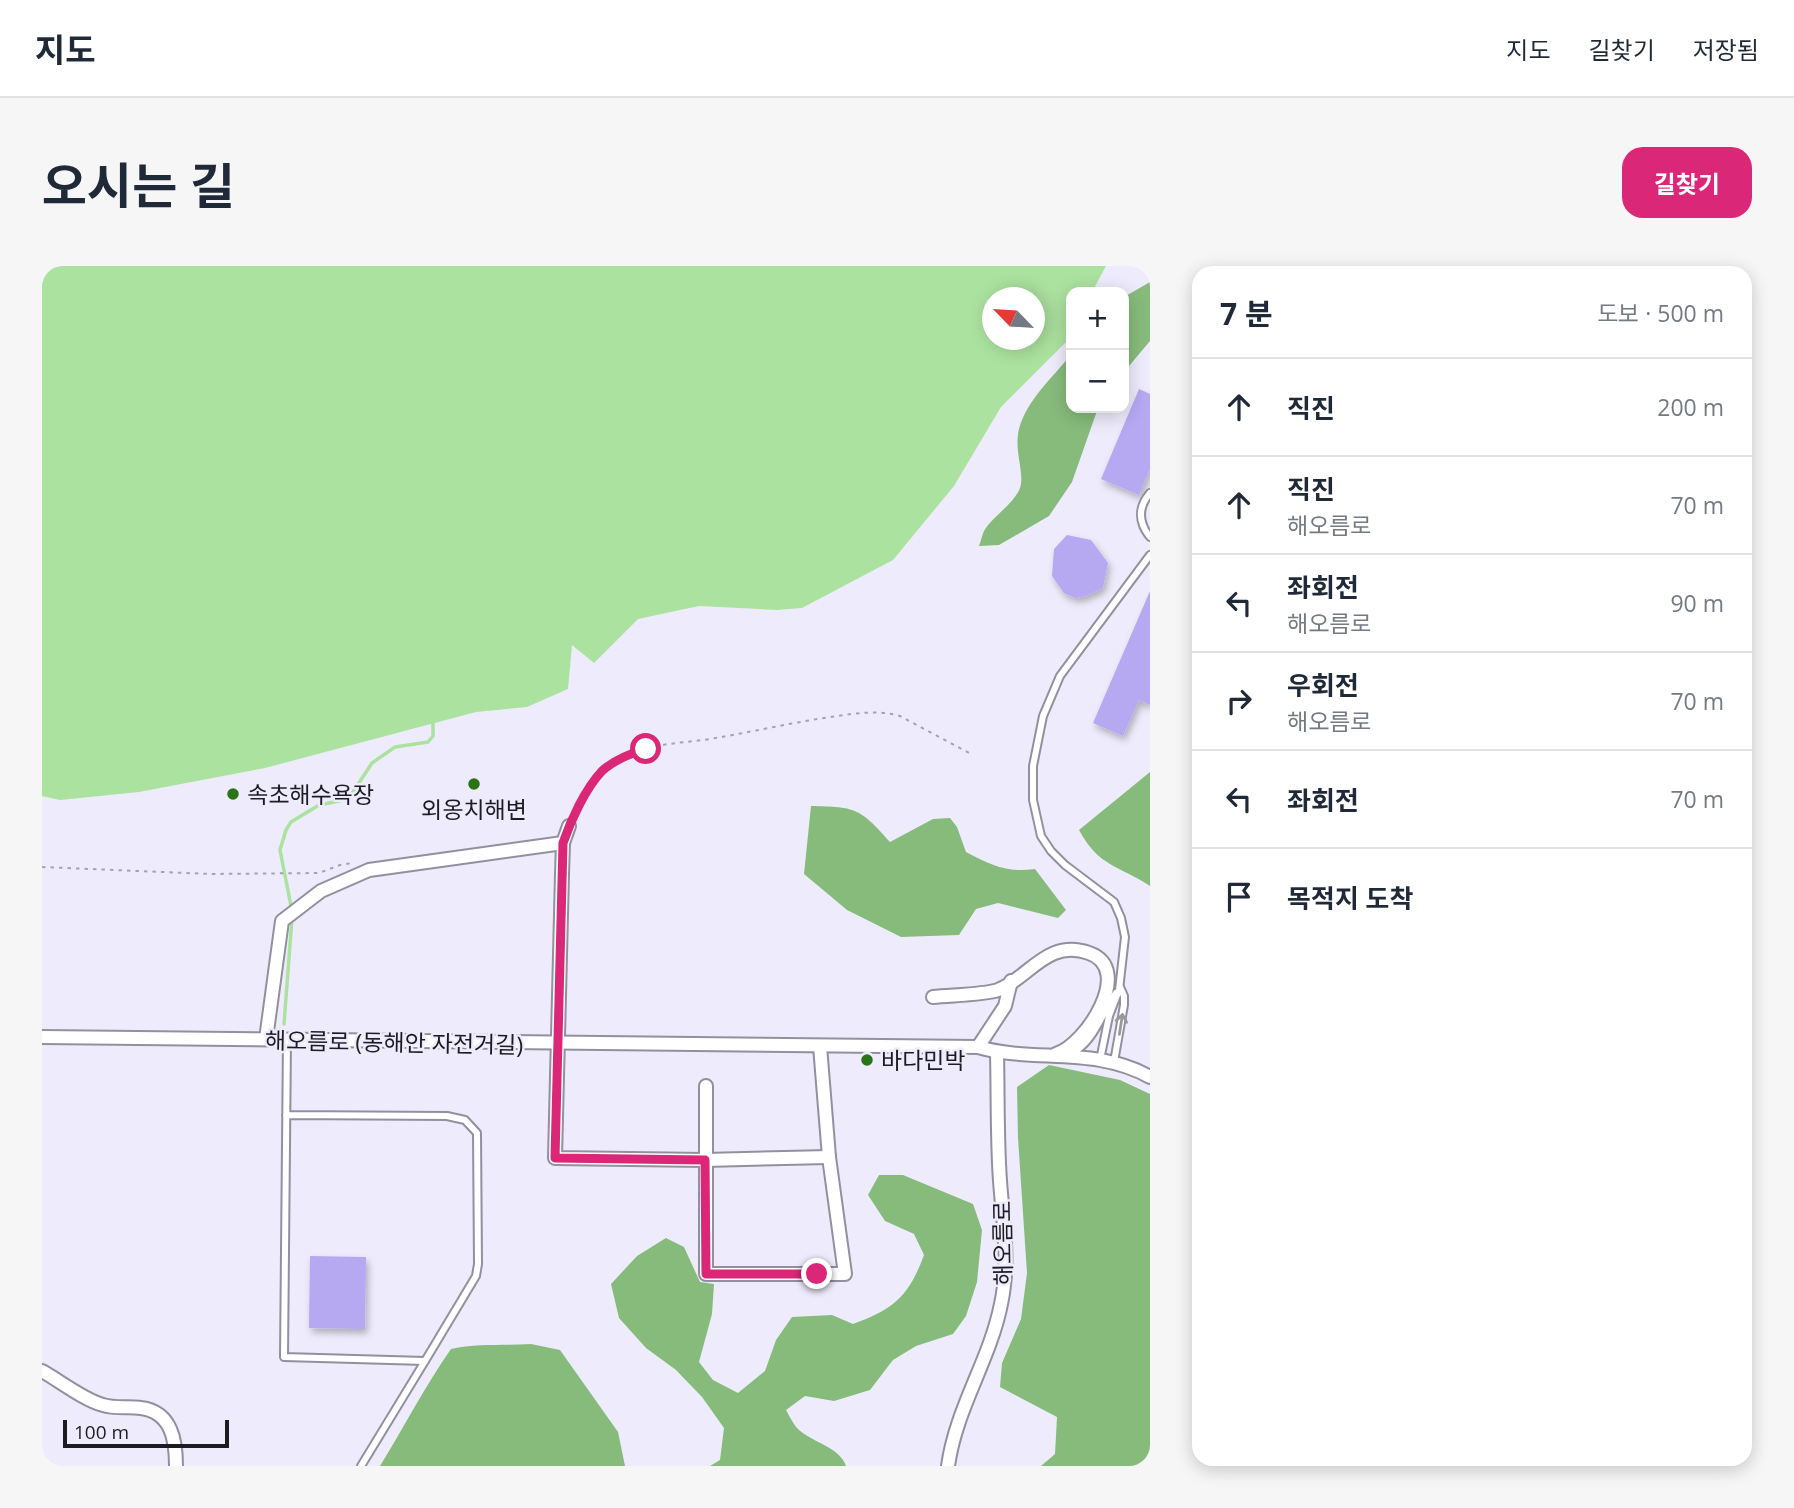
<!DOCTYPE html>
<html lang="ko">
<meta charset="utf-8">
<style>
body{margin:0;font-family:"Open Sans","Noto Sans KR",sans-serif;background:#f6f6f7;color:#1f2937}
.controls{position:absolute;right:21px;top:21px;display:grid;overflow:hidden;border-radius:14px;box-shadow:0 4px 18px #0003}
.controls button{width:63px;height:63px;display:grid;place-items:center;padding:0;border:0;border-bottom:2px solid #e0e1e3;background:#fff;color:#1f2937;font:35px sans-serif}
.compass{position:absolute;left:940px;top:21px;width:63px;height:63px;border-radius:50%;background:#fff;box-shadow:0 4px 18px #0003;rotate:295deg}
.scale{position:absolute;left:21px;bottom:18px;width:166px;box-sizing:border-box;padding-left:7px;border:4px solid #1c1b21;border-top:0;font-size:19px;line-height:24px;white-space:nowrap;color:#1c1b21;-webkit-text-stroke:5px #eeecfc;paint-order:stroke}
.stop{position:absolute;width:21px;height:21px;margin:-16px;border:5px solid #db2777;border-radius:50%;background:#fff}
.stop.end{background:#db2777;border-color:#fff;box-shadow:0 2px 7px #0008}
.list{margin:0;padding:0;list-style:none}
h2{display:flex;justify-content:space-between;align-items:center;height:91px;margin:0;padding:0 28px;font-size:30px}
h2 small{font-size:23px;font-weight:400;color:#747a83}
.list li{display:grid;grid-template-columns:46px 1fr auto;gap:21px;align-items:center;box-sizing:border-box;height:98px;padding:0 28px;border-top:2px solid #e0e1e3}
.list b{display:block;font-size:26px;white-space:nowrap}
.list p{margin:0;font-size:23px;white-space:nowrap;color:#747a83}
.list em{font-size:23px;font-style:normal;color:#747a83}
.icon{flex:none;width:38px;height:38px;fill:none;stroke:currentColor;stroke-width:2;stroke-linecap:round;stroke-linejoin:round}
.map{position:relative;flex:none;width:1108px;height:1200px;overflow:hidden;border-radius:21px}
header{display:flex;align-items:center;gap:42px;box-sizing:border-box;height:98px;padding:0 35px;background:#fff;border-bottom:2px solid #e0e1e3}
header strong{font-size:33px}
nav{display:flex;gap:38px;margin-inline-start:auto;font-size:24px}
.intro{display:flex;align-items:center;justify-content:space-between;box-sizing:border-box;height:168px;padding:0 42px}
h1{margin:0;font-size:49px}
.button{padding:18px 32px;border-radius:21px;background:#db2777;color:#fff;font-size:24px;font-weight:700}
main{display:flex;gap:42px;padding:0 42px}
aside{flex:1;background:#fff;border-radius:21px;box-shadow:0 4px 18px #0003}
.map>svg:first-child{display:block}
</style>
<header>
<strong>지도</strong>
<nav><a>지도</a><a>길찾기</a><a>저장됨</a></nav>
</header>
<div class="intro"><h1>오시는 길</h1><a class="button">길찾기</a></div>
<main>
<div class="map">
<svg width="1108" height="1200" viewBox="0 0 1108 1200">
<defs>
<filter id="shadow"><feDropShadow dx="2.5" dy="4.5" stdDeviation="3.5" flood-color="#0004"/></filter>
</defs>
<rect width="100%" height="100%" fill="#eeecfc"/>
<g fill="#87bb7c">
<polygon points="1108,16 1108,75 1082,106 1082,31"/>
<path d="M1029,88V142H1056L1030,216L1007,250L957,279L937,280C939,275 940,269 942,265C951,249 976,236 979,218C981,202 972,183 977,163C985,133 1011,112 1029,88Z"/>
<path d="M1108,506V620C1076,599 1057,601 1037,564Z"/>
<path d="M769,540C814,541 818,542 848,576L891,553L908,552L915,561L924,586C949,599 965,607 993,603L1024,644L1016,652L956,637L934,643L917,669L859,671L805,644L762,608Z"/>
<polygon points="1007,799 1078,814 1108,828 1108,1200 999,1200 1013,1188 1015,1151 958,1121 960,1097 979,1053 985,1007 976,872 975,821"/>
<path d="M837,909H861L931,938L940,964L935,1016L924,1050L911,1068L874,1080L851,1094L828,1124L792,1135L763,1130L744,1144C747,1149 751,1158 756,1163C769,1176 798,1181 804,1200H668L678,1194L682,1162L660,1131L634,1104L604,1082L577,1052L569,1018L595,990L624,972L642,981L658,1016L672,1018L670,1048L657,1096L671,1114L696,1127L723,1105L734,1074L750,1051L790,1049L811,1058C852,1043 867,1030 882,989L872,968L843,955L826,929Z"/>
<path d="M489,1078L518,1084L576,1166L583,1200H338C362,1161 383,1120 409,1083C435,1077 462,1080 489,1078Z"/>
</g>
<path fill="#ace2a0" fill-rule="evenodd" d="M0,0H1064L1050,26H1029V66L1024,76L959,141L912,220L851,294L760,342L735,344L657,340L596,353L552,397L530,379L526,423L485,441L434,446L223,502L97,526L18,534L0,530ZM950,32H992V74H950Z"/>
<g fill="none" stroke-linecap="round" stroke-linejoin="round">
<g stroke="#ace2a0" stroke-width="3.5">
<polyline points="250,645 238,584 244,564 249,556 277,539 302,534 311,526 330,497 353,481 386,476 391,470 391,456"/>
<polyline points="242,758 250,652"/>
</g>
</g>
<g fill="#b6a8f1" filter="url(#shadow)">
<polygon points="1097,123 1108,128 1108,203 1097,229 1059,213"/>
<polygon points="1025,269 1049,274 1066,297 1061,322 1044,330 1033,332 1022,327 1010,310 1012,283"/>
<polygon points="1108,325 1108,439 1097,434 1081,470 1051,457"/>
<polygon points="268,990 324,991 323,1063 267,1062"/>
</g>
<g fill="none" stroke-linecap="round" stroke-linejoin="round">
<g stroke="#92909e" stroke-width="10">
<g id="service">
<path d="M1108,227C1096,241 1096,256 1108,271"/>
<path d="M1029,788C1053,775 1059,748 1074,727"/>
<polyline points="1058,794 1067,750 1077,724 1083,671 1079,652 1072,636 1023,599 1009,585 999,570 991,534 991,500 1001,450 1018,410 1108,289"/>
<polyline points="1072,796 1082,739 1082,730 1078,721"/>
<polyline points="244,849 405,850 423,854 435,867 436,998 434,1010 383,1095 242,1091 245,774"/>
<polyline points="319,1200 383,1095"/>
</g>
</g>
<g stroke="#92909e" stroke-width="16">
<g id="minor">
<polyline points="527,560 521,577 520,608 513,892 663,894 787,891"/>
<path d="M891,731C909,729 941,729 956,724C986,713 1005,672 1047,687C1093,703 1044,779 1014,788"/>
<path d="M0,771L936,781C992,797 1053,780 1108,811"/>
<polyline points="224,773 240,655 279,625 327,604 521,577"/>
<polyline points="936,781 963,740 969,715"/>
<polyline points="664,820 664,1008 803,1008 787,891 778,780"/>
<path d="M0,1105C18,1115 42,1134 61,1139C73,1143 87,1140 99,1142C130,1146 134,1175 134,1200"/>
<path d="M906,1200C914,1142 948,1094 959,1038C968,997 961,956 958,915C955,873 956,829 955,787"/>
</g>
</g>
<g stroke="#a5a3b0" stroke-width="2" stroke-dasharray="3.5 5" stroke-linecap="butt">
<path d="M533,550C547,524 560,499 589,488C614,477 641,477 668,473C710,466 752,456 795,450C816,447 837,444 858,450L929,488"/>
<polyline points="0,601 168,608 277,607 298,599 310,597"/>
</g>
<use href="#service" stroke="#fff" stroke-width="6"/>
<use href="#minor" stroke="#fff" stroke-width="12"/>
</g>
<defs><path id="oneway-shaft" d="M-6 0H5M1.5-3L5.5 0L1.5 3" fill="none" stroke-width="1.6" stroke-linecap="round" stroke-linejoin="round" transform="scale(1.75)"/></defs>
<use stroke="#99989b" href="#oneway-shaft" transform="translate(1079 758) rotate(-81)"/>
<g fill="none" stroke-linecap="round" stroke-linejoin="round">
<path stroke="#db2777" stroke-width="9" d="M604,483C590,487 572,494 560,505C543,523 529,554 521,577L513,892L663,894L664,1008H775"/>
</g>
<g fill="#2a7316" stroke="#eeecfc" stroke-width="2.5">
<circle cx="432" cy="518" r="7"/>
<circle cx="191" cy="528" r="7"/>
<circle cx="825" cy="794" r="7"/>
</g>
<g text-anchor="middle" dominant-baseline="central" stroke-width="5" stroke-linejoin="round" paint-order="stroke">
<g font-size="23" fill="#1c1b21" stroke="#eeecfc" text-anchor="start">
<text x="205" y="528">속초해수욕장</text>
<text x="432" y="543" text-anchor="middle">외옹치해변</text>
<text x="839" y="794">바다민박</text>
</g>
<g font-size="23" fill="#1c1b21" stroke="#eeecfc">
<text transform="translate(352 776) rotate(1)">해오름로 (동해안 자전거길)</text>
<text transform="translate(960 977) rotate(-91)">해오름로</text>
</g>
</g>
</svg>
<div class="controls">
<button>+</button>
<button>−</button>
</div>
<svg class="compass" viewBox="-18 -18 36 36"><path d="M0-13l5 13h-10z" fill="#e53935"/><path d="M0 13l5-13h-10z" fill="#747a83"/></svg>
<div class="scale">100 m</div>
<div class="stop" style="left:604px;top:483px"></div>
<div class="stop end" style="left:775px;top:1008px"></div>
</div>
<aside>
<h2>7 분<small>도보 · 500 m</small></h2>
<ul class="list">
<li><svg class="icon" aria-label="ahead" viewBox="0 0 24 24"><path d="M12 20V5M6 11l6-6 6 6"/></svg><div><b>직진</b></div><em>200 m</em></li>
<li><svg class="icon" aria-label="ahead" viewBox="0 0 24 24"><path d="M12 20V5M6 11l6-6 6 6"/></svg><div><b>직진</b><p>해오름로</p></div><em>70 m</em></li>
<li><svg class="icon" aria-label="left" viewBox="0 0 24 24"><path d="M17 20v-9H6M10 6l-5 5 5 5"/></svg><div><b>좌회전</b><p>해오름로</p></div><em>90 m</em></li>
<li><svg class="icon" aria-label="right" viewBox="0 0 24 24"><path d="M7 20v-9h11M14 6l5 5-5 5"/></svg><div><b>우회전</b><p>해오름로</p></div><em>70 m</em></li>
<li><svg class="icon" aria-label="left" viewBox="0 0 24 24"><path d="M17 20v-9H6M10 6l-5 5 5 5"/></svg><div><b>좌회전</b></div><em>70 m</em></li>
<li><svg class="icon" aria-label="arrive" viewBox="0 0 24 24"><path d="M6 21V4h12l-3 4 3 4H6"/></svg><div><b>목적지 도착</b></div></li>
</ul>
</aside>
</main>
